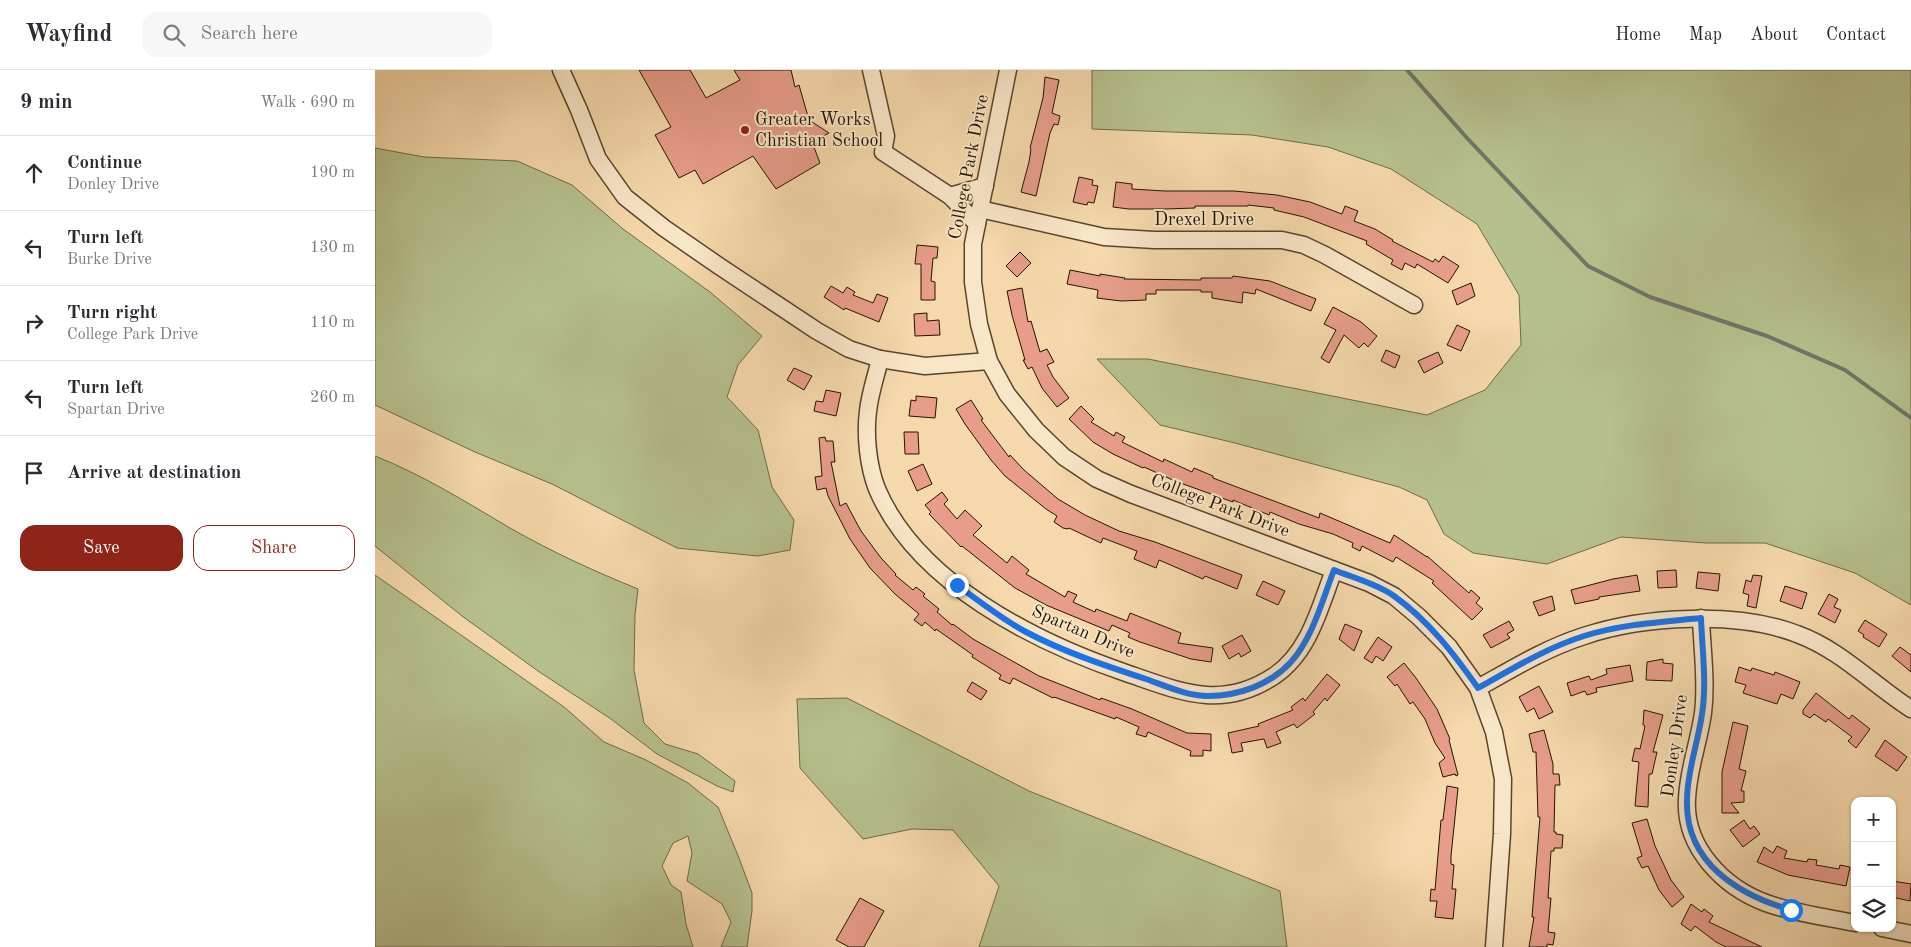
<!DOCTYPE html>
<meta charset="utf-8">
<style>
body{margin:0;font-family:"Old Standard TT",serif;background:#f7f7f7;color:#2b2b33}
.controls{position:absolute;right:15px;bottom:15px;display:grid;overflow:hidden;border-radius:10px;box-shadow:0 1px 4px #0004}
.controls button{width:45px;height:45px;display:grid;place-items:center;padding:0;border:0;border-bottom:1px solid #e1e1e2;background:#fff;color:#2b2b33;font:25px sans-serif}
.stop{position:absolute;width:15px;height:15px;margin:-11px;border:4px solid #1a73e8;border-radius:50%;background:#fff}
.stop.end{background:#1a73e8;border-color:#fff;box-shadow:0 1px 5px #0008}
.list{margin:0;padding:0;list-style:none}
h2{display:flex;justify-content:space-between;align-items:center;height:65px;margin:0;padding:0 20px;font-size:21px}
h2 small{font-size:16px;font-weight:400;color:#7c7c81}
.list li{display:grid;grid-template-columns:32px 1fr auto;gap:15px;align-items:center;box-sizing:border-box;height:75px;padding:0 20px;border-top:1px solid #e1e1e2}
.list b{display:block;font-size:19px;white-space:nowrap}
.list p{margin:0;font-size:16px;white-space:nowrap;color:#7c7c81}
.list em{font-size:16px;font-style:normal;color:#7c7c81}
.actions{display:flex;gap:10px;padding:15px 20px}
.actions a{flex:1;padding:11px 0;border:1px solid #8f2418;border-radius:15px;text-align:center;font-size:18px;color:#8f2418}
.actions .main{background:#8f2418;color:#fff}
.icon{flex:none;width:28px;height:28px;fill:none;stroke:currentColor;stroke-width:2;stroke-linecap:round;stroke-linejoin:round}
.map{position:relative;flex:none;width:1536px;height:877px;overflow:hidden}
header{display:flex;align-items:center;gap:30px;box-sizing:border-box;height:70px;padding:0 25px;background:#fff;border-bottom:1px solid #e1e1e2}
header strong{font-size:24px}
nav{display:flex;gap:28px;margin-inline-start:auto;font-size:18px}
.search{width:350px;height:45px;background:#f7f7f7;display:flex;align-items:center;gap:12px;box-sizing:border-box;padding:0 18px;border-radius:15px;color:#7c7c81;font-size:19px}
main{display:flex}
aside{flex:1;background:#fff}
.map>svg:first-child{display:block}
</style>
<header>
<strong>Wayfind</strong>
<div class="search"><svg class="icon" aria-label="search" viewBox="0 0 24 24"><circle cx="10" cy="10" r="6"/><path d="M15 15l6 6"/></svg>Search here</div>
<nav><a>Home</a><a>Map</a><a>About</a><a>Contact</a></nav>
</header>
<main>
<aside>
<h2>9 min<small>Walk · 690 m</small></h2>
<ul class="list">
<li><svg class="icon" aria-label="ahead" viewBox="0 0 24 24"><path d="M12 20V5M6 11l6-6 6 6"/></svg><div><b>Continue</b><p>Donley Drive</p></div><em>190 m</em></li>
<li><svg class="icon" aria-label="left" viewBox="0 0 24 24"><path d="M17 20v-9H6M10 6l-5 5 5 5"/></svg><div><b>Turn left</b><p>Burke Drive</p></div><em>130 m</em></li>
<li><svg class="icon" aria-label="right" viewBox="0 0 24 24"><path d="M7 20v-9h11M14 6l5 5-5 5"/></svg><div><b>Turn right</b><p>College Park Drive</p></div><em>110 m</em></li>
<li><svg class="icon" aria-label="left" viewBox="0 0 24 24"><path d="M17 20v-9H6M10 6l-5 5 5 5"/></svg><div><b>Turn left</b><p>Spartan Drive</p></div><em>260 m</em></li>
<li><svg class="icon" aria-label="arrive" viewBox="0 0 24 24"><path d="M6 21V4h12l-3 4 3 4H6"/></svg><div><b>Arrive at destination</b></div></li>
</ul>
<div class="actions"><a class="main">Save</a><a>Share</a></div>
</aside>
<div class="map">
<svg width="1536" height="877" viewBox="0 0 1536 877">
<rect width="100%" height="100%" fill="#f5d8ab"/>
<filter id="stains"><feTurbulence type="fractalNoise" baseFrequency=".004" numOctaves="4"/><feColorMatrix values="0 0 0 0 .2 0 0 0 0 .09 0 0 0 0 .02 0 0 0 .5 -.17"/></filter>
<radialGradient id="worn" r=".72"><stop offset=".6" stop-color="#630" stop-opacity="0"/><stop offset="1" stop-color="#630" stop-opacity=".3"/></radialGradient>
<g fill="#b6c08d" stroke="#6e6a48">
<polygon points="717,0 1536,0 1536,535 1480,503 1390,473 1331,473 1246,467 1172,494 1098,483 1069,464 1052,430 1024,417 860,373 785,355 722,289 773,289 1052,345 1110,320 1146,275 1144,225 1102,154 1016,99 953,77 877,65 717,59"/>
<polygon points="0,78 49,87 142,91 197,115 248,159 335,222 387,266 363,295 352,327 383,360 397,417 419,450 415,480 383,486 302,478 177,414 100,382 0,335"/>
<path d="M0,386C48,405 91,432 135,458C177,482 219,501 263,519L260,545L259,600L269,653L290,674L323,684L360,711L358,722L342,716L282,684L236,649L163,601L87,546L0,476Z"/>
<polygon points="0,505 189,637 229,672 271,690 313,713 343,737 364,788 377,823 377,841 372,877 346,877 356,852 347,834 312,811 317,783 313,766 298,773 287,796 296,815 306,822 311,854 318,877 0,877"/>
<polygon points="472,628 654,721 905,821 912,877 604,877 624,816 578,760 537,759 488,769 425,698 422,629"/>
</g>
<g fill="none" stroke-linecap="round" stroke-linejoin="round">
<polyline stroke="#6d7768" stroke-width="4" points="1032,0 1092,68 1213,196 1275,227 1392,266 1470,300 1536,348"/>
</g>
<g fill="#e79d8a" stroke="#261302">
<polygon points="264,0 315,0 331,28 365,10 359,0 416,0 420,17 424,15 434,50 454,63 437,72 445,93 401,119 378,86 328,114 320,100 304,108 280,65 296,57"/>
<polygon points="670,7 684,10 677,43 685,46 683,55 679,54 675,63 661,126 646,122 654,92 656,79 655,78 668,28"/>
<polygon points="704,107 718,110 717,115 723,116 719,133 713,132 712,135 698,132"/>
<polygon points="741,112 757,114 757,119 790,121 859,121 902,125 935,132 967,144 970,136 983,141 979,151 1000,159 1018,170 1017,171 1058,192 1060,189 1064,192 1068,186 1084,196 1073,213 1042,194 1040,198 1030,193 1027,200 1016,194 1018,190 991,174 992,171 929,147 899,140 899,138 873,135 873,136 820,136 820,138 789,139 754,139 738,137"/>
<polygon points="542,175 563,177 562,188 558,188 556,211 560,212 560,230 546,230 546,194 540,194"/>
<polygon points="645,182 656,193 642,207 631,196"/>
<polygon points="695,200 725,206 725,204 750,208 749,209 826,210 826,208 857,208 858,206 895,211 941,229 936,241 881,219 880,224 868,222 867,233 837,228 837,222 826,222 826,220 781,220 781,224 771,224 771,230 746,231 722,228 723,220 692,214"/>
<polygon points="1096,213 1100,226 1082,235 1077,221"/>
<polygon points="456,216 468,223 472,217 480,222 478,225 498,233 502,224 513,228 504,252 470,238 469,240 449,227"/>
<polygon points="647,218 653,252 656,251 665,282 672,279 679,292 672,295 678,307 694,328 682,337 667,318 657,297 653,299 648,290 650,290 637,245 632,221"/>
<polygon points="958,237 986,252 1002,266 993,277 989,273 984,278 969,265 954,293 946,288 961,260 949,254"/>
<polygon points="552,243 552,251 564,250 565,265 540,266 539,244"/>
<polygon points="1082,255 1095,261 1086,281 1072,275"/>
<polygon points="1011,280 1025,286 1020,298 1006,291"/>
<polygon points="1063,282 1068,293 1049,303 1043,291"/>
<polygon points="419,298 437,306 429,320 412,310"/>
<polygon points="451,320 466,323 461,346 439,341 441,331 448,332"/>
<polygon points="541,326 562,328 560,348 534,346 536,330 541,331"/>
<polygon points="596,330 608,349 606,350 634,387 635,385 649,400 683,429 710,445 744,461 780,472 867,505 862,519 830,506 828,509 784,490 781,498 759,489 762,481 728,468 726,473 694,458 693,459 688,458 679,452 682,446 671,439 630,406 616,390 590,354 581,339"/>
<polygon points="706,336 719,349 716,352 739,366 741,362 750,367 747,372 788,392 789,389 817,402 819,398 838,406 838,408 944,448 945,443 1015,473 1019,465 1052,487 1052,486 1094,523 1096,520 1105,528 1101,533 1108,539 1097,550 1057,513 1059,511 1021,487 1018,492 987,476 985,481 977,477 978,473 958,464 924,454 895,442 894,445 858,430 858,432 800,411 769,397 768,398 738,384 718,372 694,349"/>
<polygon points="529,362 543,362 544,384 530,384"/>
<polygon points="450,367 451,371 458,371 460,392 456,392 465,436 471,433 486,461 506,488 521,504 520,505 538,520 541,517 550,524 548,526 564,539 562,542 577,555 578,554 598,569 664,606 725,630 726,628 757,639 812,663 836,664 836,681 828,680 828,686 815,686 816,681 773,662 771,667 761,664 764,657 741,647 740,649 679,627 678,628 638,608 635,614 624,609 626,605 597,587 598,585 561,559 560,561 550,552 547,556 539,550 544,544 520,524 495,498 475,469 453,426 451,418 442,420 440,407 447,406 444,368"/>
<polygon points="548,394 557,414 542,421 533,401"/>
<polygon points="567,422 573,430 569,434 582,449 590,440 607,456 598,465 632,493 637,486 654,500 651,504 690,527 693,521 702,525 698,532 720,542 721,539 752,551 755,543 806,563 803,573 838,578 836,592 816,589 765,572 753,567 755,563 737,555 734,561 671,535 640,518 587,476 586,477 554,444 556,442 550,435"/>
<polygon points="1301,500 1302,517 1283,518 1282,501"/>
<polygon points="1323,502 1345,504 1343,521 1321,518"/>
<polygon points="1262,505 1265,521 1224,527 1224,529 1200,534 1196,520 1238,509"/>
<polygon points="1378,505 1387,506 1381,538 1372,536 1374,525 1368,523 1371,510 1376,512"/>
<polygon points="888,511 910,521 903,535 881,525"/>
<polygon points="1410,516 1432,523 1427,539 1405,531"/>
<polygon points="1454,524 1463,529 1459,537 1466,540 1460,553 1443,544"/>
<polygon points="1177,526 1180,540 1164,546 1158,532"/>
<polygon points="1490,550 1512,564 1504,577 1488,567 1489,565 1483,561"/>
<polygon points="1134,551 1139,560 1132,564 1135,568 1116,578 1108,565"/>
<polygon points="970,554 987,561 979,581 964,569"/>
<polygon points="867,565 876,581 866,587 864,583 854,589 847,576"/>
<polygon points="1003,567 1017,577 1008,591 1001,586 997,593 989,588"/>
<polygon points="1525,577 1536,585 1536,602 1517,586"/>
<polygon points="1288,589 1288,593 1298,594 1297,611 1271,610 1272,592"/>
<polygon points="1029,593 1041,608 1062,639 1075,669 1074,670 1083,705 1081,706 1080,704 1068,707 1064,693 1070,688 1060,673 1050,649 1038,632 1035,634 1022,614 1020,616 1012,607"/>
<polygon points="1255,595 1258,611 1221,618 1222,622 1212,625 1210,621 1196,626 1192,613 1214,606 1216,610 1232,604 1231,599"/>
<polygon points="1364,597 1376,601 1377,598 1399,605 1400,602 1425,612 1418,629 1406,624 1402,634 1368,623 1371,615 1360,612"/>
<polygon points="952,604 965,615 952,631 950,628 938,642 940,644 922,658 919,654 901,662 906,673 892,678 889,669 866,673 868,681 857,683 853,663 884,656 883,654 918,640 916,637 928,628 930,631"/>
<polygon points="597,612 612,621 606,630 592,621"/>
<polygon points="1164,616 1178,642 1164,649 1159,638 1152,642 1144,627"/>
<polygon points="1441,623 1474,649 1477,645 1495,659 1481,678 1473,671 1477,667 1453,649 1451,652 1439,644 1435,648 1428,644 1428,640"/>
<polygon points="1269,640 1288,645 1278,682 1282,682 1277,704 1274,704 1273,737 1260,736 1264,692 1257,691 1260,678 1265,679 1270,656 1268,655"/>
<polygon points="1358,652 1373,656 1364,699 1371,701 1366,721 1369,721 1369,732 1356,733 1364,743 1347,743 1347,702"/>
<polygon points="1169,660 1178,694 1178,704 1184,704 1185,715 1180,715 1179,762 1181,762 1181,764 1188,765 1187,778 1179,778 1179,781 1176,781 1173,828 1176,828 1173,862 1180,863 1178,875 1172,874 1172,877 1154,877 1159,847 1157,847 1165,747 1163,747 1161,682 1158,682 1154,664"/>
<polygon points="1510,670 1532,687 1522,701 1500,686"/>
<polygon points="1072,716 1083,718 1076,786 1076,794 1079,795 1077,819 1081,819 1078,849 1060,847 1062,831 1055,831 1056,819 1060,820 1066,750 1068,750"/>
<polygon points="1272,749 1280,776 1296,810 1309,827 1297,837 1284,820 1273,796 1267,798 1262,788 1267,786 1257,753"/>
<polygon points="1369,750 1375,759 1379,756 1385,764 1368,777 1355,760"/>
<polygon points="1402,776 1412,781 1409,788 1432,792 1433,789 1442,790 1441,795 1464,799 1465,795 1475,797 1471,816 1413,805 1382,792 1389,777 1398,783"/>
<polygon points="1517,811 1536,814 1535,831 1517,827"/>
<polygon points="485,828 509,841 489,877 474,877 461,870"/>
<polygon points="1316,834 1327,842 1329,839 1338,846 1334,852 1387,877 1351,877 1341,872 1320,856 1316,861 1306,854"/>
</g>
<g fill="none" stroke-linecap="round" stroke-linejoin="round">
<g stroke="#5a442c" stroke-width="19">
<g id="minor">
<polyline points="186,0 204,40 223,89 250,127 289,158 344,196 442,261 474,279 505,289 550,296 614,291"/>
<polyline points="496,0 511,66 508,82 575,126"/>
<polyline points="633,0 598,174 598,212 604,254 614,291 632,324 661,360 689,387 722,409 756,424 994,513 1019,526 1044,547 1074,577 1103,618 1119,662 1128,709 1127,764 1119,877"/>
<polyline points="605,139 729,167 779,170 907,170 929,175 950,185 1039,235"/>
<polyline points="602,154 575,126 610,116"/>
<path d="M505,289C501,306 495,323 493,341C490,365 493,396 502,419C542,513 660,572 751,603C804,621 846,641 899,606C934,583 945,537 959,500"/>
<path d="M1326,548C1327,579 1332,612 1328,643C1324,672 1313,700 1312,729C1309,777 1348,817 1391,833C1419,843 1450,847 1480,853"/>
<path d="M1103,618C1137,599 1171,578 1209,566C1268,546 1363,541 1422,564C1466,580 1497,614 1536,639"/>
<polyline points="1507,858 1536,864"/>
</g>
</g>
<use href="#minor" stroke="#f8e6c8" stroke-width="16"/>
</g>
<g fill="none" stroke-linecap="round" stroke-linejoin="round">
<path stroke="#1a73e8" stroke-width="6" d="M582,515C604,531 627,549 651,562C689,582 731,596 771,609C791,616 812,626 833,626C863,626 895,615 916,592C938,567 947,531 959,500C979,508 1002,514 1019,526C1054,551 1079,584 1103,618C1137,599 1171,578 1209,566C1247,554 1287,552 1326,548C1327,578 1332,614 1327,644C1323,673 1312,701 1312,730C1310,793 1364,825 1416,840"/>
</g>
<circle fill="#8f2418" stroke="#f8e6c8" stroke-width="2" cx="370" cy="60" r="5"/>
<g text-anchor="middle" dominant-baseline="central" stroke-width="4" stroke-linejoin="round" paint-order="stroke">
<g font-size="18" fill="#261302" stroke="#f8e6c8" text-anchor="start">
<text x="380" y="50">Greater Works<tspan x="380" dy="21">Christian School</tspan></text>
</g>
<g font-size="18" fill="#261302" stroke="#f8e6c8">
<text transform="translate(594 97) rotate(-79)">College Park Drive</text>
<text x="829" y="150">Drexel Drive</text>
<text transform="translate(845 436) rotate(21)">College Park Drive</text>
<text transform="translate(708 562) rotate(23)">Spartan Drive</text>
<text transform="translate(1300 676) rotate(-82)">Donley Drive</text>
</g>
</g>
<rect width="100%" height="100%" filter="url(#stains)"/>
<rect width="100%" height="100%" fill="url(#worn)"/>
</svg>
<div class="controls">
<button>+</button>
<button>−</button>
<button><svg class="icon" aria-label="layers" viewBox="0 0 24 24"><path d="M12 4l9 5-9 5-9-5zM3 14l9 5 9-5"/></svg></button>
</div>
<div class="stop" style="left:1416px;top:840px"></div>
<div class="stop end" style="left:582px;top:515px"></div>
</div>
</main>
